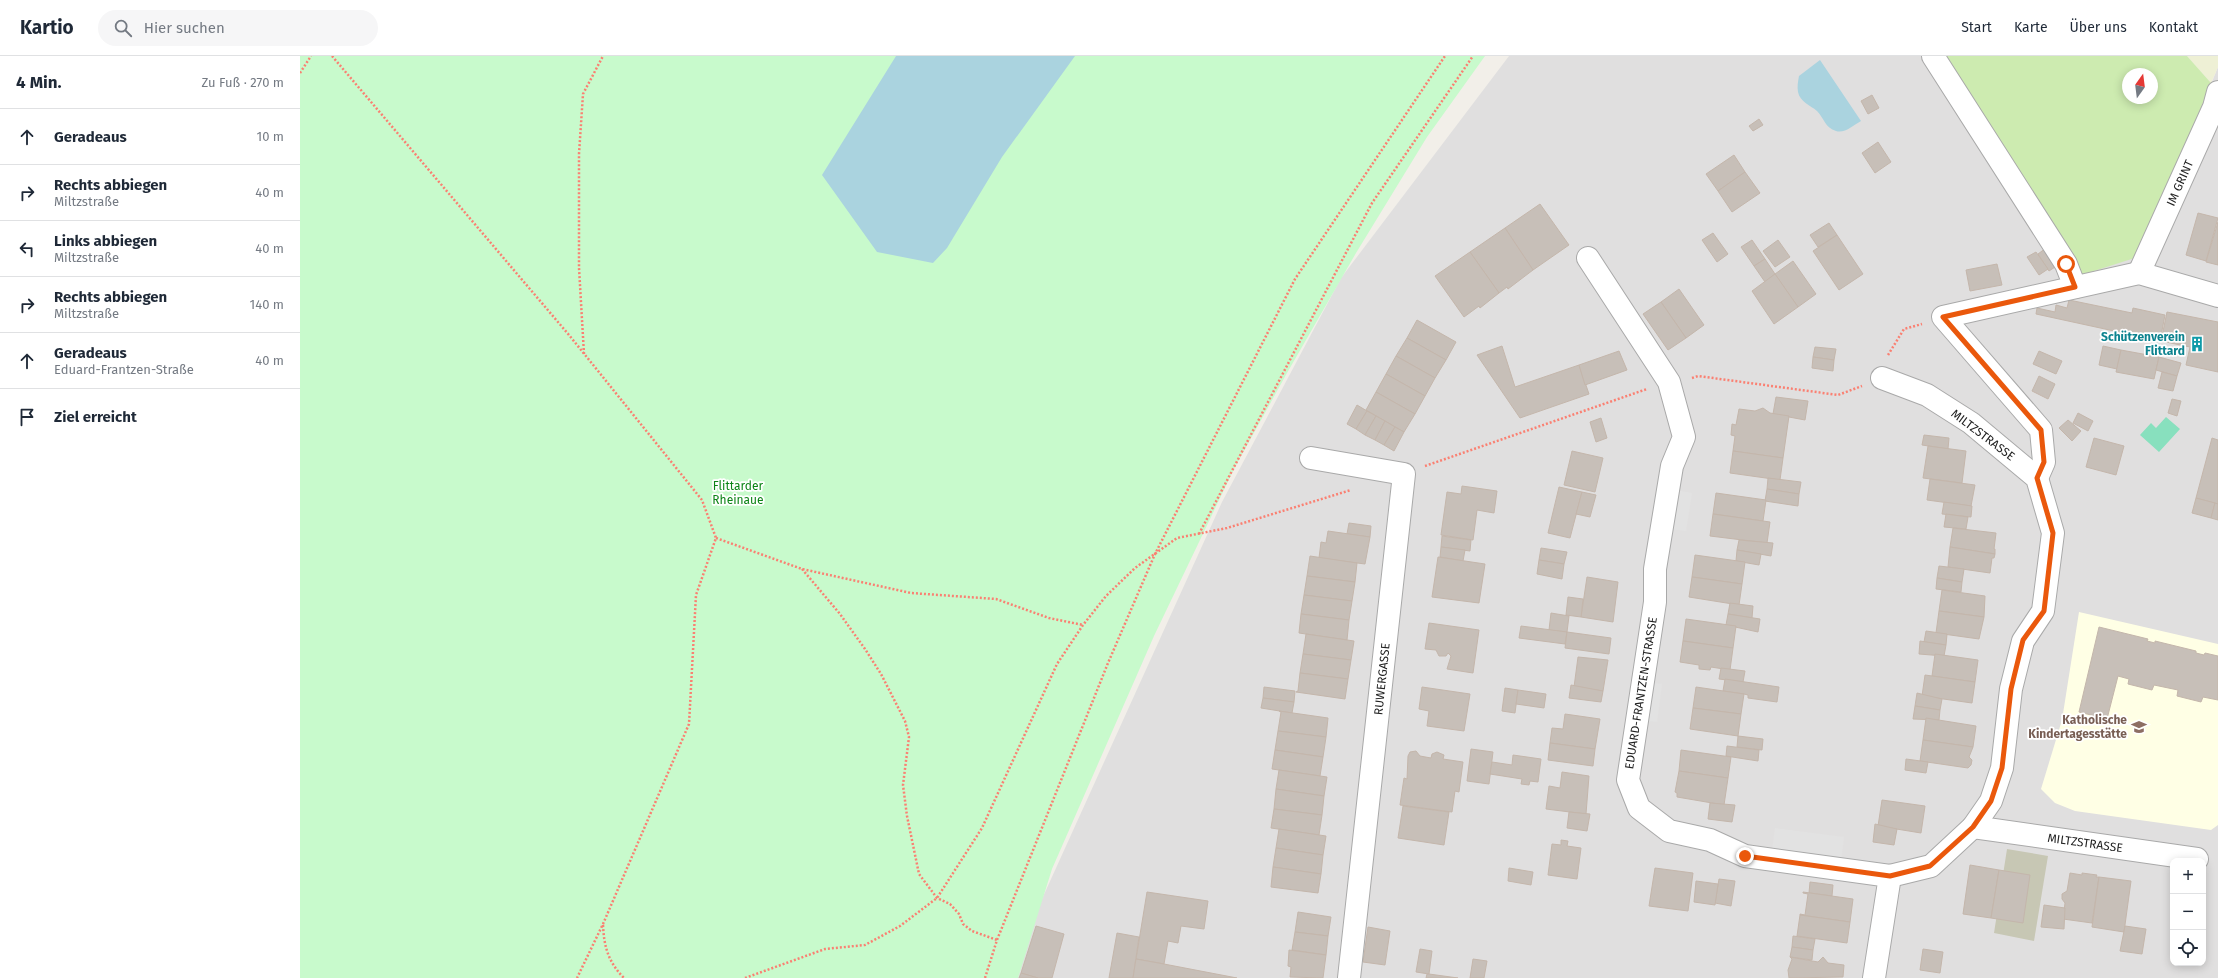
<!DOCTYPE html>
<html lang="de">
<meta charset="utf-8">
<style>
body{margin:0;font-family:"Fira Sans",sans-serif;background:#f6f6f7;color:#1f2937}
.controls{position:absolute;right:12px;bottom:12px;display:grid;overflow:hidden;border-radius:8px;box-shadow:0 2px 10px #0003}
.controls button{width:36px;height:36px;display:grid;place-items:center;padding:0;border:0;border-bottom:1px solid #e0e1e3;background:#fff;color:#1f2937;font:20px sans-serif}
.compass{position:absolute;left:1822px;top:12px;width:36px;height:36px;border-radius:50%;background:#fff;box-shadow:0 2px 10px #0003;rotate:14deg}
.stop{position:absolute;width:12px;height:12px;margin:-9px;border:3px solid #ea580c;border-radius:50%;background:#fff}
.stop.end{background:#ea580c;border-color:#fff;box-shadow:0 1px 4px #0008}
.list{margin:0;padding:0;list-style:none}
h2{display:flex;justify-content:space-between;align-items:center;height:52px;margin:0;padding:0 16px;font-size:17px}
h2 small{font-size:13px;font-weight:400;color:#747a83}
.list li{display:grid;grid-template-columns:26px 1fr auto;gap:12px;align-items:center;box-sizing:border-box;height:56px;padding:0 16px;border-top:1px solid #e0e1e3}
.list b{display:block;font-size:15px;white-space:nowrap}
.list p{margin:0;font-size:13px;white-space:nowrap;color:#747a83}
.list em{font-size:13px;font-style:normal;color:#747a83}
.icon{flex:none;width:22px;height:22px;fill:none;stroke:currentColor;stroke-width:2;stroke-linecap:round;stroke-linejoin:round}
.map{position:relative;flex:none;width:1918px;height:922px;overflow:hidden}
header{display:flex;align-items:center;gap:24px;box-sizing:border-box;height:56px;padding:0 20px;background:#fff;border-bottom:1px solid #e0e1e3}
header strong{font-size:19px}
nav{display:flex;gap:22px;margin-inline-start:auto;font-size:14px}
.search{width:280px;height:36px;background:#f6f6f7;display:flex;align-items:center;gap:10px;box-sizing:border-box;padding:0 14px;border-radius:22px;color:#747a83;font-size:15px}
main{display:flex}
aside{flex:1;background:#fff}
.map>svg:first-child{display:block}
</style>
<header>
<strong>Kartio</strong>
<div class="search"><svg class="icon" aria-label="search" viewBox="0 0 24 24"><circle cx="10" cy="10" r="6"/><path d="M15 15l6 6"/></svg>Hier suchen</div>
<nav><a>Start</a><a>Karte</a><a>Über uns</a><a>Kontakt</a></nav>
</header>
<main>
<aside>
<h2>4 Min.<small>Zu Fuß · 270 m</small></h2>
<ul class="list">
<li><svg class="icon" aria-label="ahead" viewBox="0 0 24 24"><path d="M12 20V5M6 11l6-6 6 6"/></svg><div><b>Geradeaus</b></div><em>10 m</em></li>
<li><svg class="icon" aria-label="right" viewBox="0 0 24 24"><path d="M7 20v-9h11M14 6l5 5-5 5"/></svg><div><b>Rechts abbiegen</b><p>Miltzstraße</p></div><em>40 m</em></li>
<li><svg class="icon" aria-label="left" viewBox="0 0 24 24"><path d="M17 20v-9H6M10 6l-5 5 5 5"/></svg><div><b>Links abbiegen</b><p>Miltzstraße</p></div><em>40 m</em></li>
<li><svg class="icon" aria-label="right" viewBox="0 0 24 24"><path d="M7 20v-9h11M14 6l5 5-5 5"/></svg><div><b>Rechts abbiegen</b><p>Miltzstraße</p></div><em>140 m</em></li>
<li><svg class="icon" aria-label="ahead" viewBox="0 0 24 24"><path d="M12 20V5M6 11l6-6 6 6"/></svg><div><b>Geradeaus</b><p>Eduard-Frantzen-Straße</p></div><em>40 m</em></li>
<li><svg class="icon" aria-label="arrive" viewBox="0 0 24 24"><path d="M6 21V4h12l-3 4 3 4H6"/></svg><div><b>Ziel erreicht</b></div></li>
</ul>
</aside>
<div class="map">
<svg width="1918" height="922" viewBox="0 0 1918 922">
<rect width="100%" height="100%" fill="#f2efe9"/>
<path fill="#e0dfdf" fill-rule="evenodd" d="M1209,0H1630L1841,200L1918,11V922H718L732,865L922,446L1041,222ZM1873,805H1903V907H1873Z"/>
<polygon fill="#ffffe5" points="1779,556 1918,588 1918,769 1911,774 1775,755 1755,747 1741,733 1762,664"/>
<polygon fill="#c7c7b4" points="1707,793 1748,800 1734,885 1694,877"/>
<polygon fill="#eef0d5" points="1887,0 1918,0 1918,11 1911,27"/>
<path fill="#cdebb0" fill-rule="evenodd" d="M1630,0H1887L1911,27L1841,200L1772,222ZM1828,18H1852V42H1828Z"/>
<polygon fill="#c8facc" points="0,0 1185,0 1127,81 1056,197 987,317 934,413 854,580 752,813 718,922 0,922"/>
<polygon fill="#88e0be" points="1866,361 1880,373 1859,396 1840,379 1851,367 1856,372"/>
<g fill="#e2e2e2">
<polygon points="1375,434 1392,437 1386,475 1369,473"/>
<polygon points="1346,626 1362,628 1357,666 1341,664"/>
<polygon points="1475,772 1544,781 1541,805 1472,795"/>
</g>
<g fill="#aad3df">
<polygon points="596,0 775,0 702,101 647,192 633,207 577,196 522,119"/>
<path d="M1520,4L1561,65C1554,69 1544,78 1536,75C1525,72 1524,62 1517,55C1510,49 1500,46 1498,36C1497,31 1498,25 1499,20Z"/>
</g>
<g fill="#c7bfb8" stroke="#c4b6ab">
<polygon points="1572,39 1579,52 1568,58 1561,45"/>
<polygon points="1459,63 1463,69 1453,75 1449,70"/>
<polygon points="1578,86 1591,106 1575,117 1562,97"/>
<polygon points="1434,99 1445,116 1418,135 1406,118"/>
<polygon points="1445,116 1460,137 1432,156 1418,135"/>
<polygon points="1240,148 1269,189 1233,214 1205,172"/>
<polygon points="1898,157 1918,162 1906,205 1886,199"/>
<polygon points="1918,166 1918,209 1906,206"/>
<polygon points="1529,167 1537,179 1518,191 1510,179"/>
<polygon points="1205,172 1233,214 1208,233 1207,231 1199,237 1170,196"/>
<polygon points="1413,177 1428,198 1417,206 1402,184"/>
<polygon points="1537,179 1563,218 1539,234 1513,195"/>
<polygon points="1452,184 1465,203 1454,210 1441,191"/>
<polygon points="1478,184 1490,201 1475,211 1463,195"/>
<polygon points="1746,192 1758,209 1749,215 1738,198"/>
<polygon points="1170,196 1199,237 1180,252 1179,250 1164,261 1135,220"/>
<polygon points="1736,196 1748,213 1739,219 1727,201"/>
<polygon points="1465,203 1475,218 1465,226 1454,210"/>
<polygon points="1493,205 1516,238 1498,251 1475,218"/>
<polygon points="1697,208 1702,229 1670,235 1666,214"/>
<polygon points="1475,218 1498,251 1474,268 1452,235"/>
<polygon points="1379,233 1404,269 1386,282 1361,246"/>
<polygon points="1769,244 1832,257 1833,252 1865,259 1860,285 1736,258 1737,252 1755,256 1756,249 1767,252"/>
<polygon points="1361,246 1386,282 1368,294 1343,258"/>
<polygon points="1867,256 1918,266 1918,316 1886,309 1890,291 1861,285"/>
<polygon points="1117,264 1156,286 1146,304 1107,282"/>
<polygon points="1107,282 1146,304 1135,322 1096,300"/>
<polygon points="1202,290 1215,331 1279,309 1289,338 1220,362 1177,299"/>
<polygon points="1803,290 1821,294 1817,313 1799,309"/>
<polygon points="1515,291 1536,293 1534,304 1513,301"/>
<polygon points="1821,294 1859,301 1854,323 1816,316"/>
<polygon points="1319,295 1327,314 1285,329 1279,309"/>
<polygon points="1739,295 1762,305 1756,318 1733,308"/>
<polygon points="1096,300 1135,322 1125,340 1086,318"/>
<polygon points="1513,301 1534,304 1533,315 1512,312"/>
<polygon points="1859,301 1881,307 1877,320 1856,314"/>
<polygon points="1862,316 1877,320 1873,335 1858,332"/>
<polygon points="1086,318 1125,340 1115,358 1076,336"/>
<polygon points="1739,320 1755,328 1748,343 1732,335"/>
<polygon points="1076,336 1115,358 1104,376 1066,354"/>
<polygon points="1476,341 1508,345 1505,364 1473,358"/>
<polygon points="1872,343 1881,345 1877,360 1868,357"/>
<polygon points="1057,349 1067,355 1056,373 1047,368"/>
<polygon points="1463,352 1470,357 1489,360 1483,402 1433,395 1435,380 1431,379 1432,368 1436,369 1439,353 1455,355"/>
<polygon points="1067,355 1076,360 1065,379 1056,373"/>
<polygon points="1778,357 1793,365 1788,375 1773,367"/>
<polygon points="1076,360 1085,365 1075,384 1065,379"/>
<polygon points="1301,362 1307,382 1296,386 1290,366"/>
<polygon points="1768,364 1781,375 1772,385 1759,372"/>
<polygon points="1085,365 1095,371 1084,389 1075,384"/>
<polygon points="1095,371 1104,376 1094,395 1084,389"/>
<polygon points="1624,379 1649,382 1648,393 1622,389"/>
<polygon points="1794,382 1824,390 1816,419 1786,411"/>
<polygon points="1912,382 1918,384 1918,448 1896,442"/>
<polygon points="1628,390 1666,395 1662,427 1623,422"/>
<polygon points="1272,395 1303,402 1295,436 1264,429"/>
<polygon points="1433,395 1483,402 1480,424 1430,417"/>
<polygon points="1468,422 1501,426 1499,438 1467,433"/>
<polygon points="1630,423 1675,429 1671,450 1627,444"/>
<polygon points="1162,430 1197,435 1194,457 1177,454 1173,484 1141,479 1147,436 1161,438"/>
<polygon points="1259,431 1282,436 1270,482 1248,477"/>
<polygon points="1467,433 1499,438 1498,450 1465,445"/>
<polygon points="1282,436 1296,439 1290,461 1276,458"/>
<polygon points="1416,437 1466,444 1463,465 1413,458"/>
<polygon points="1896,442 1915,447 1911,462 1892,457"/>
<polygon points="1644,446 1672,450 1671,461 1642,458"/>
<polygon points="1915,447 1918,448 1918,464 1911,462"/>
<polygon points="1413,458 1470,466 1467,487 1410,480"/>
<polygon points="1646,458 1668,461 1666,473 1644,471"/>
<polygon points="1049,467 1071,470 1070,481 1047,478"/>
<polygon points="1653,472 1696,477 1694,493 1695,493 1695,498 1650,491"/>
<polygon points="1028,475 1070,481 1065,508 1019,502 1021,486 1026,487"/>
<polygon points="1142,480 1171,484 1170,495 1141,491"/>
<polygon points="1439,484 1473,487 1471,500 1437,494"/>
<polygon points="1141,491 1165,494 1163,505 1140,501"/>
<polygon points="1650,491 1695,498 1694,502 1692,502 1690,517 1648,511"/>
<polygon points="1241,492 1267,496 1264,508 1239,504"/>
<polygon points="1437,494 1461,498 1459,509 1436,505"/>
<polygon points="1395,499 1445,506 1442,528 1392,521"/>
<polygon points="1010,500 1057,507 1055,526 1007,520"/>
<polygon points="1138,501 1185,508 1179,547 1132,541"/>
<polygon points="1239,504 1264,508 1262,523 1237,518"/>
<polygon points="1639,510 1664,513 1662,526 1637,522"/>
<polygon points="1007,520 1055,526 1052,545 1004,539"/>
<polygon points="1287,521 1318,526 1313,566 1281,561"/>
<polygon points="1392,521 1442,528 1439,549 1389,541"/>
<polygon points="1637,522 1662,526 1661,536 1636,533"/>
<polygon points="1642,534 1685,540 1684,561 1639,555"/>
<polygon points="1004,539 1052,545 1049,564 1001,558"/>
<polygon points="1268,541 1283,543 1281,561 1266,559"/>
<polygon points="1430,547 1453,550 1452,562 1428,558"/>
<polygon points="1639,555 1684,561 1679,583 1636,577"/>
<polygon points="1251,557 1269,560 1267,576 1249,574"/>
<polygon points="1001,558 1049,564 1047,584 999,577"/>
<polygon points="1428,558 1460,563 1458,576 1426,569"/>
<polygon points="1386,563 1436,570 1433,592 1383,585"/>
<polygon points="1129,567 1179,574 1173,617 1147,613 1151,600 1148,597 1146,600 1139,600 1136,594 1125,593"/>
<polygon points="1221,570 1267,576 1265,588 1219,582"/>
<polygon points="1799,571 1848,583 1847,585 1855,587 1855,585 1896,595 1896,597 1904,599 1905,597 1918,600 1918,644 1903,641 1901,646 1877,640 1878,634 1854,629 1852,634 1828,628 1829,623 1818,620 1807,663 1779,656"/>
<polygon points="1626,575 1647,578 1646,589 1624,586"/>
<polygon points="1267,576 1311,582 1309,598 1265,592"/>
<polygon points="1006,578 1054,585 1051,604 1003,598"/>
<polygon points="1383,585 1433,592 1430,614 1411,611 1410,614 1399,613 1399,609 1380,606"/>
<polygon points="1620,585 1646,589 1644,600 1619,598"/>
<polygon points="1003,598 1051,604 1048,623 1000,617"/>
<polygon points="1635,598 1678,604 1675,626 1632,620"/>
<polygon points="1278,601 1308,604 1303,635 1274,631"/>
<polygon points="1421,612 1445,615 1443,626 1419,623"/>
<polygon points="1000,617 1048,623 1045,643 996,636 998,635"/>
<polygon points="1625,619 1675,626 1672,647 1622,640"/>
<polygon points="1425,623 1479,631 1477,646 1448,642 1448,639 1444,638 1423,635"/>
<polygon points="1271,629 1303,635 1301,646 1269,642"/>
<polygon points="964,631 995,635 994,646 963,642"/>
<polygon points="1122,631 1170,638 1164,675 1127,670 1129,655 1119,653"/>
<polygon points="1396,631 1444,638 1441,658 1393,652"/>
<polygon points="1205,632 1218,634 1215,657 1202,655"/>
<polygon points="1218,634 1246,638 1244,652 1216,648"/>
<polygon points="1617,637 1642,643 1640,654 1615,650"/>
<polygon points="963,642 994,646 992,657 961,652"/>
<polygon points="1615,650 1640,654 1639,664 1613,663"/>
<polygon points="1393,652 1441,658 1438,680 1390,673"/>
<polygon points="979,655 1028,662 1026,681 978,675 981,656"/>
<polygon points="1265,658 1300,663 1295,693 1250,687 1252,672 1263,673"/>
<polygon points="1626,662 1676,670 1673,691 1623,684"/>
<polygon points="978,675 1026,681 1023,701 975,694"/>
<polygon points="1438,680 1463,683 1462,694 1437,691"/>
<polygon points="1623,684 1673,691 1669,701 1672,704 1671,709 1668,712 1620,705"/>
<polygon points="1250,687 1295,693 1293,710 1248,704"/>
<polygon points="1427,690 1459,694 1458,705 1426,700"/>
<polygon points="1171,693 1193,696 1189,728 1167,725"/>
<polygon points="975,694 1023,701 1020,720 972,713"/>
<polygon points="1381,694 1431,701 1428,722 1379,715"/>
<polygon points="1116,695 1120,700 1131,702 1132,698 1137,696 1144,699 1143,703 1163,706 1159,736 1155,735 1152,756 1100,749 1104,722 1107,723 1108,700 1110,696"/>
<polygon points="1213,699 1241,703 1238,726 1230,725 1229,729 1221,728 1222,723 1190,718 1192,706 1212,709"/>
<polygon points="1606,703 1628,706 1626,717 1605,714"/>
<polygon points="979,714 1027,721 1024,740 976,733"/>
<polygon points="1379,715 1428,722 1424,749 1377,741 1377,737 1375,736"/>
<polygon points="1262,716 1289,720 1286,758 1246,753 1249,730 1260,732"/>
<polygon points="976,733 1024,740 1022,759 974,753"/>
<polygon points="1582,744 1625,750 1621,777 1578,770"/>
<polygon points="1410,747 1435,749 1432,766 1408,763"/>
<polygon points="1103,750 1149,756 1144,789 1098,782"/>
<polygon points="974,753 1022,759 1019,779 971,772"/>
<polygon points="1269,756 1290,758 1287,775 1267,772"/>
<polygon points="1575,768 1597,773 1594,789 1573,786"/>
<polygon points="979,773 1026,780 1023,799 976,792"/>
<polygon points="1261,784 1268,785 1267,790 1281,792 1277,823 1248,819 1252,788 1261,789"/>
<polygon points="976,792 1023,799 1021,818 973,811"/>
<polygon points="1670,809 1699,814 1691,862 1663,858"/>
<polygon points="973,811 1021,818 1018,837 971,831"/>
<polygon points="1209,812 1233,816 1231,829 1208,825"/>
<polygon points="1355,812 1393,817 1388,855 1349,850"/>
<polygon points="1699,814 1730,819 1723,867 1691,862"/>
<polygon points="1770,817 1782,819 1782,817 1797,819 1796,821 1799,821 1792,867 1763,863 1765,847 1762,843 1762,838 1767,835"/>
<polygon points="1799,821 1831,825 1824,876 1792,871"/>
<polygon points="1419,823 1435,825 1431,850 1415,847"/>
<polygon points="1396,825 1418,828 1415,849 1394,846"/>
<polygon points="1510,826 1533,829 1532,840 1509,837"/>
<polygon points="847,836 908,845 904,873 881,870 878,887 868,885 864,908 836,903"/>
<polygon points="1503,836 1553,843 1550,866 1500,859 1500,858 1505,859 1508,838 1503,837"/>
<polygon points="1744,849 1765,852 1764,873 1741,871"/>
<polygon points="998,856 1031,861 1028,880 995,876"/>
<polygon points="1500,859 1550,866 1547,887 1497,880"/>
<polygon points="736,870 764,878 752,922 738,922 721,917"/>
<polygon points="1825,870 1846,873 1842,898 1820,895"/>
<polygon points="1068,871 1090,875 1085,909 1063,906"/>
<polygon points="995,876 1028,880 1026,899 992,894"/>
<polygon points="817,877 839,881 833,922 809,922"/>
<polygon points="1493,880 1515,883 1513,894 1492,891"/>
<polygon points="1492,891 1513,894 1512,904 1490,901"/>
<polygon points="1120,893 1132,895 1129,918 1116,916"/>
<polygon points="1623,893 1643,896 1640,917 1620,914"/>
<polygon points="989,894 1026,899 1023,922 990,921 991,911 988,910"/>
<polygon points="1490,901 1518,906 1523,901 1528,907 1544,909 1543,921 1489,922 1488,914 1492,903"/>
<polygon points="836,903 864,908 937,922 833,922"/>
<polygon points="1173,903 1187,905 1184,922 1170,922"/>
<polygon points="721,917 738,922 719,922"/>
<polygon points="1127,918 1129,918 1158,922 1126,922"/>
</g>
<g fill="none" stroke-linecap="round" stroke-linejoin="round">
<g stroke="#a9a9a9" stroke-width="24">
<g id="minor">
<polyline points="1633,0 1766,208 1775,231"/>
<polyline points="1288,202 1369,326 1384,381 1372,410 1355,513 1355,546 1328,724 1339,752 1369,775 1410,784 1445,800 1590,820 1574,922"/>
<polyline points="1839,217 1914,51 1918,36"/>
<polyline points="1582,322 1627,339 1671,367 1737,422 1753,477 1743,555 1723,585 1711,633 1702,712 1691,745 1673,771 1631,810 1590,820"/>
<polyline points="1011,402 1104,418 1049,922"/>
<polyline points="1737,422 1744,406 1741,374 1643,261 1839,217 1918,240"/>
<polyline points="1673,771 1897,803"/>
</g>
</g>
<g stroke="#fa8072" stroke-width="2.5" stroke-dasharray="2 2" stroke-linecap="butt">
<polyline points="32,0 269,279 402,444 416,482 396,539 389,668 303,868 277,922"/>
<polyline points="0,17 11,0"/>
<polyline points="284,298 279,212 279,98 283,38 303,0"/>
<polyline points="1588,299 1604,273 1622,268"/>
<polyline points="1392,322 1398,320 1538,339 1562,330"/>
<polyline points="1125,410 1347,333"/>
<polyline points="899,478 1072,147 1173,0"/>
<polyline points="416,482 502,513 611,537 696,543 749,562 783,569"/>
<polyline points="502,513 540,558 565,593 581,618 605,665 609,681 603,729 607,760 619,818 637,842 650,848 659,858 663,868 672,875 697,884"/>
<path d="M303,869C304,890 308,906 324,922"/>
<polyline points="445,922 525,893 565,889 600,870 637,842 682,772 757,608 783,569 806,540 835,512 877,482 927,472 1051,434"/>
<polyline points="685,922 697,884 808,607 855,498 995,223 1145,0"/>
</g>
<use href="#minor" stroke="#fff" stroke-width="22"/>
</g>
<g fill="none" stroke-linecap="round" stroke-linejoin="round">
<polyline stroke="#ea580c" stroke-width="5" points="1445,800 1590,820 1630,810 1673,771 1691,745 1702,712 1711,633 1723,584 1744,555 1753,477 1737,422 1744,406 1741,374 1643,261 1775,231 1766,208"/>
</g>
<defs>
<g id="building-bare" transform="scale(1.2)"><path d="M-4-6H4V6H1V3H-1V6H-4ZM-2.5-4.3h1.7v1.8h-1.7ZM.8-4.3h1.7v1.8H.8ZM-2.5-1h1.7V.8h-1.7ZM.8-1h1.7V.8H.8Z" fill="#0f9aa8" stroke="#fff" stroke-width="2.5" paint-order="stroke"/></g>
<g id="school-bare" transform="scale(1.2)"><path d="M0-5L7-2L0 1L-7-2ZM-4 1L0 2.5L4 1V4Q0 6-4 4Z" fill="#8d6e63" stroke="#fff" stroke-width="2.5" paint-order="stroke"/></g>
</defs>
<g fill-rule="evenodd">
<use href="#building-bare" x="1897" y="288"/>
<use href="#school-bare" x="1839" y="671"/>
</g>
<g text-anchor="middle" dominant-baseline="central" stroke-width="3.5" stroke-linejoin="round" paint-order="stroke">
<g font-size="12" fill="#222" stroke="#fff">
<text transform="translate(1880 127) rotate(-66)">IM GRINT</text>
<text transform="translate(1683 379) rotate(37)">MILTZSTRASSE</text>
<text transform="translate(1082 623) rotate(-84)">RUWERGASSE</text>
<text transform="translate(1341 637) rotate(-81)">EDUARD-FRANTZEN-STRASSE</text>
<text transform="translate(1785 787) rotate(8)">MILTZSTRASSE</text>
</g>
<g font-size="12" font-weight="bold" fill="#0d838f" stroke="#fff" text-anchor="end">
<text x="1885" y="281">Schützenverein<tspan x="1885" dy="14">Flittard</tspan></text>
</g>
<g font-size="12" fill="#0c8416" stroke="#fff">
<text x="438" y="430">Flittarder<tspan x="438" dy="14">Rheinaue</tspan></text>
</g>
<g font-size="12" font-weight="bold" fill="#785e54" stroke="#fff" text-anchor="end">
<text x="1827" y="664">Katholische<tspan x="1827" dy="14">Kindertagesstätte</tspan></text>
</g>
</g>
</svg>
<div class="controls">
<button>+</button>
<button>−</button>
<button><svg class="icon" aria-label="locate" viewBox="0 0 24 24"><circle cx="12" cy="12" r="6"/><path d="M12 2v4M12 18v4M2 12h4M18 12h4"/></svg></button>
</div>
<svg class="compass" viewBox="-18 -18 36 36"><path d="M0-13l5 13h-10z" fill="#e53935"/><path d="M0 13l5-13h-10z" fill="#747a83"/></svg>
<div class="stop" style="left:1766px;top:208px"></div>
<div class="stop end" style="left:1445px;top:800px"></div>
</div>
</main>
